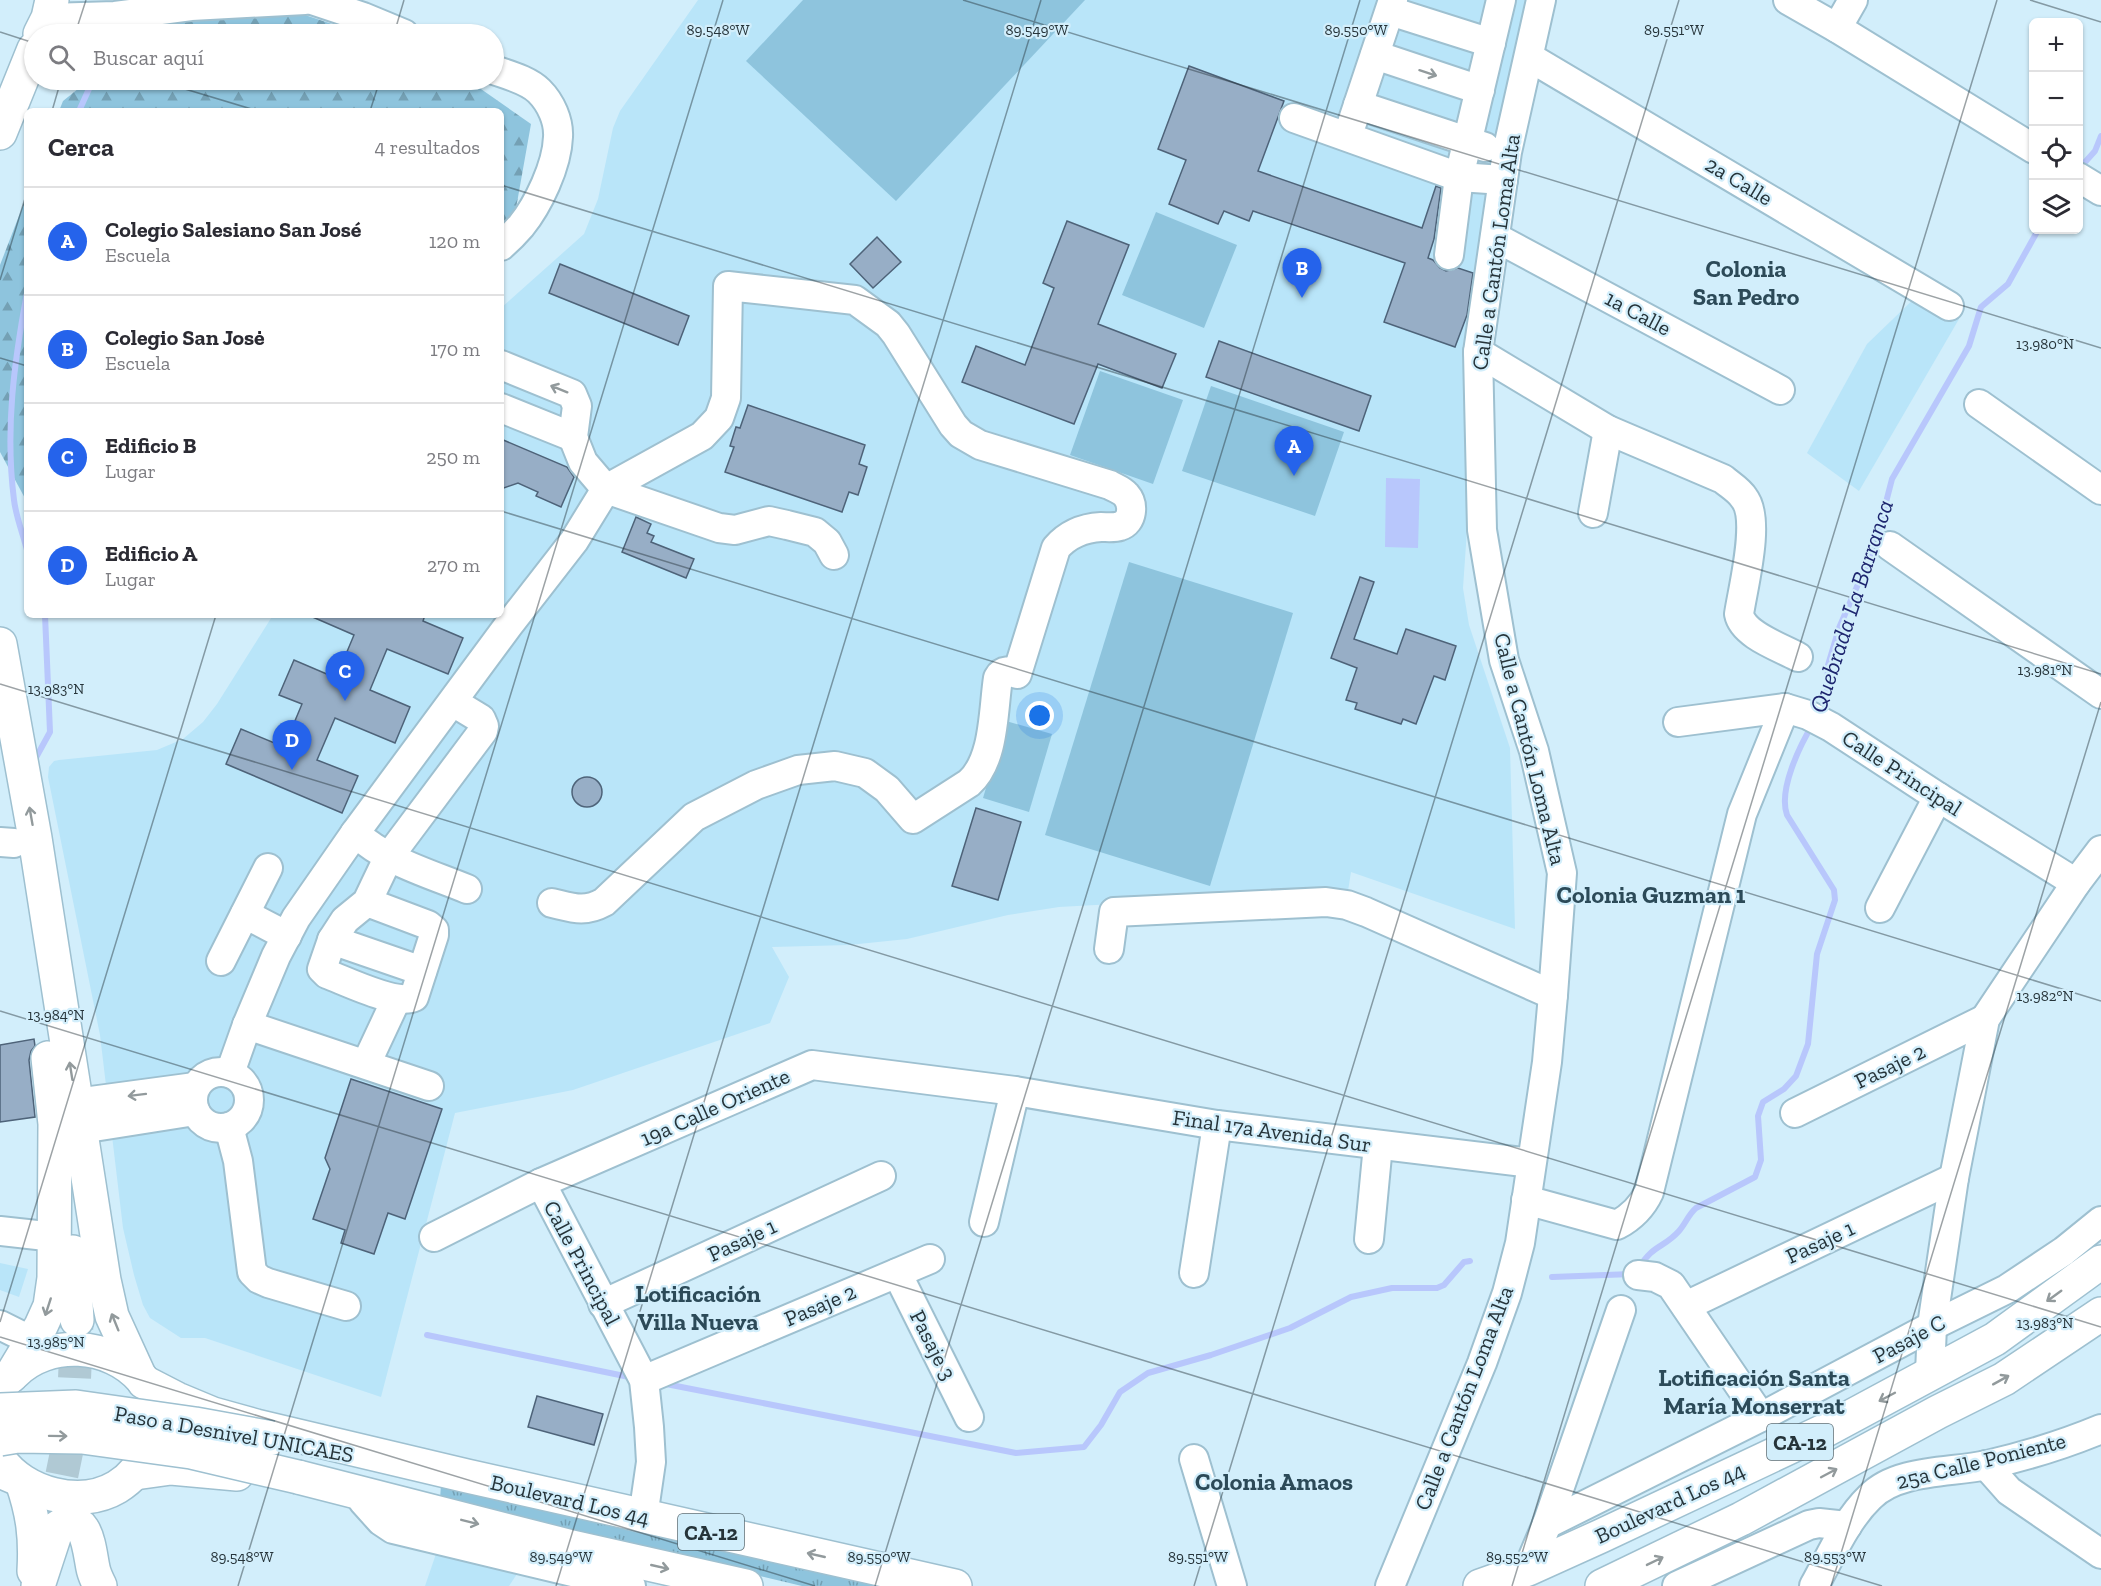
<!DOCTYPE html>
<html lang="es">
<meta charset="utf-8">
<style>
body{margin:0;font-family:"Zilla Slab",serif;background:#f7f7f7;color:#2b2b33}
.controls{position:absolute;right:18px;top:18px;display:grid;overflow:hidden;border-radius:9px;box-shadow:0 2px 4px #0004}
.controls button{width:54px;height:54px;display:grid;place-items:center;padding:0;border:0;border-bottom:2px solid #e1e1e2;background:#fff;color:#2b2b33;font:30px sans-serif}
.you{position:absolute;left:1040px;top:716px;width:21px;height:21px;margin:-15px;border:4px solid #fff;border-radius:50%;background:#1a73e8;box-shadow:0 0 0 9px #1a73e833}
.badge{display:grid;place-items:center;width:39px;height:39px;border-radius:50%;background:#2563eb;color:#fff;font-size:20px;font-weight:700}
.pin{position:absolute;translate:-50% -50px;filter:drop-shadow(0 2px 3px #0008)}
.pin::after{content:'';position:absolute;top:32px;width:21px;height:18px;background:inherit;clip-path:polygon(0 0,100% 0,50% 100%)}
.list{margin:0;padding:0;list-style:none}
h2{display:flex;justify-content:space-between;align-items:center;height:78px;margin:0;padding:0 24px;font-size:26px}
h2 small{font-size:20px;font-weight:400;color:#7c7c81}
.list li{display:grid;grid-template-columns:39px 1fr auto;gap:18px;align-items:center;box-sizing:border-box;height:108px;padding:0 24px;border-top:2px solid #e1e1e2}
.list b{display:block;font-size:22px;white-space:nowrap}
.list p{margin:0;font-size:20px;white-space:nowrap;color:#7c7c81}
.list em{font-size:20px;font-style:normal;color:#7c7c81}
.icon{flex:none;width:33px;height:33px;fill:none;stroke:currentColor;stroke-width:2;stroke-linecap:round;stroke-linejoin:round}
.map{position:relative;flex:none;width:2101px;height:1586px;overflow:hidden}
.search{position:absolute;background:#fff;box-shadow:0 2px 4px #0004;left:24px;top:24px;width:480px;height:66px;display:flex;align-items:center;gap:15px;box-sizing:border-box;padding:0 21px;border-radius:33px;color:#7c7c81;font-size:22px}
.panel{position:absolute;background:#fff;box-shadow:0 2px 4px #0004;left:24px;top:108px;width:480px;height:510px;border-radius:9px}
.map>svg:first-child{display:block}
</style>
<div class="map">
<svg width="2101" height="1586" viewBox="0 0 2101 1586">
<defs>
<pattern id="grass-tufts" width="24" height="20" patternUnits="userSpaceOnUse" patternTransform="scale(1.5)"><rect width="24" height="20" fill="#8ec4dd"/><path d="M3 7l-1-3M5 7V3M7 7l1-3M15 17l-1-3M17 17v-4M19 17l1-3" fill="none" stroke="#74a0b4"/></pattern>
<pattern id="forest-firs" width="22" height="20" patternUnits="userSpaceOnUse" patternTransform="scale(1.5)"><rect width="22" height="20" fill="#8ec4dd"/><path d="M5 1l3.5 6h-7zM16 11l3.5 6h-7z" fill="#74a0b4"/></pattern>
</defs>
<rect width="100%" height="100%" fill="#d2eefb"/>
<g fill="#b9e5f9">
<polygon points="698,0 1528,0 1496,149 1476,259 1480,264 1465,363 1467,530 1463,588 1469,625 1510,748 1515,929 1351,872 1348,891 1059,907 1008,915 907,939 849,945 772,947 789,977 770,1023 573,1090 455,1113 381,1397 205,1338 181,1338 150,1318 143,1305 134,1275 123,1228 100,1035 48,777 49,767 54,761 59,760 157,750 183,739 203,722 217,704 273,615 501,615 501,308 584,234 598,199 613,128 620,111"/>
<polygon points="1918,295 1959,319 1859,491 1807,453 1867,344"/>
<polygon points="0,1263 28,1269 19,1297 0,1290"/>
<polygon points="438,1548 519,1571 509,1586 425,1586"/>
</g>
<polygon fill="url(#grass-tufts)" points="441,1483 922,1586 802,1586 440,1501"/>
<g fill="url(#forest-firs)">
<polygon points="302,14 362,34 144,34 156,24"/>
<polygon points="89,80 468,80 531,124 515,214 501,227 501,111 59,111 63,101"/>
<polygon points="27,195 27,502 0,452 0,265"/>
</g>
<g fill="#8ec4dd">
<polygon points="803,0 1085,0 896,201 746,61"/>
<polygon points="1156,212 1237,245 1204,328 1122,295"/>
<polygon points="1100,371 1183,400 1153,484 1070,455"/>
<polygon points="1211,386 1344,432 1315,516 1182,471"/>
<polygon points="1129,562 1293,613 1210,886 1045,835"/>
<polygon points="1006,721 1052,734 1029,812 983,798"/>
</g>
<polygon fill="#b8c7fc" points="1386,478 1420,479 1418,548 1385,547"/>
<g fill="none" stroke-linecap="round" stroke-linejoin="round">
<g stroke="#b8c7fc" stroke-width="6">
<polyline points="79,111 93,80"/>
<polyline points="2078,170 2095,151 2101,136"/>
<path d="M27,293C14,362 5,430 14,500C16,517 23,534 27,550"/>
<polyline points="1819,713 1827,695 1828,665 1839,628 1875,545 1892,479 1969,346 1981,307 2008,284 2038,230"/>
<polyline points="33,763 50,732 45,615"/>
<path d="M1639,1268C1652,1245 1664,1248 1679,1231C1686,1223 1688,1215 1696,1208L1755,1177L1761,1160L1758,1116L1763,1102L1784,1089L1796,1076L1808,1044L1817,954L1835,900L1834,890L1787,815C1778,790 1800,745 1813,724"/>
<polyline points="1552,1277 1632,1274"/>
<polyline points="427,1335 634,1378"/>
<polyline points="661,1383 1016,1453 1084,1447 1101,1425 1120,1392 1148,1373 1211,1355 1290,1328 1351,1297 1392,1288 1437,1288 1444,1285 1464,1262 1470,1261"/>
</g>
</g>
<g fill="#97aec6" stroke="#4e6379" stroke-width="1.5">
<polygon points="1189,66 1284,101 1258,171 1422,228 1436,186 1441,188 1434,239 1428,258 1433,260 1440,268 1446,271 1458,268 1473,273 1467,315 1455,347 1384,322 1405,263 1253,211 1249,221 1224,211 1218,224 1169,204 1186,160 1158,149"/>
<polygon points="1067,221 1129,245 1098,324 1176,354 1162,388 1098,364 1074,424 962,382 976,346 1025,365 1054,288 1043,283"/>
<polygon points="877,237 901,262 873,288 850,264"/>
<polygon points="560,264 689,316 678,345 549,293"/>
<polygon points="1219,341 1371,396 1359,431 1206,377"/>
<polygon points="748,405 865,445 859,464 867,467 858,495 849,492 842,512 725,472 734,447 730,446 736,427 740,428"/>
<polygon points="501,439 567,467 574,477 561,507 536,496 538,492 518,483 501,489"/>
<polygon points="636,517 651,524 647,533 654,536 651,542 694,559 686,578 622,552"/>
<polygon points="1360,577 1374,582 1354,639 1397,654 1406,629 1456,646 1445,680 1434,676 1416,724 1403,719 1401,724 1355,709 1357,703 1346,700 1357,668 1331,658"/>
<polygon points="308,615 425,615 423,621 463,638 448,674 387,649 370,690 410,707 395,743 335,718 317,760 358,776 342,813 226,764 241,729 284,747 302,704 279,695 294,660 336,678 354,635"/>
<circle cx="587" cy="792" r="15"/>
<polygon points="976,808 1021,822 998,900 952,886"/>
<polygon points="34,1039 35,1046 31,1051 29,1060 35,1117 0,1122 0,1045"/>
<polygon points="351,1079 442,1109 405,1219 388,1213 374,1254 341,1243 345,1230 313,1219 330,1169 325,1158"/>
<polygon points="537,1396 603,1414 594,1445 528,1427"/>
</g>
<g fill="none" stroke-linecap="round" stroke-linejoin="round">
<polyline stroke="#b0c9d4" stroke-width="33" stroke-dasharray="33 16" stroke-linecap="butt" points="52,1523 67,1450 74,1390 77,1322"/>
<g stroke="#9ec0d0" stroke-width="32">
<g id="minor">
<polyline points="312,0 363,17 404,34"/>
<polyline points="1788,0 1837,28 2034,149"/>
<polyline points="1390,11 1491,43"/>
<polyline points="48,18 115,16 191,6 305,0"/>
<polyline points="1837,28 1853,0"/>
<polyline points="1375,55 1480,90"/>
<polyline points="1529,57 1949,306"/>
<path d="M494,70C508,75 528,80 539,91C551,103 559,121 558,137C557,166 538,205 521,226C515,233 508,240 501,246"/>
<polyline points="1358,105 1485,147"/>
<polyline points="1294,118 1459,177 1503,180"/>
<polyline points="1352,123 1393,0"/>
<polyline points="2078,177 2101,191"/>
<polyline points="1495,237 1780,390"/>
<polyline points="1449,255 1459,177 1501,0"/>
<path d="M1478,352L1608,430L1723,479C1730,485 1739,490 1744,498C1761,519 1743,587 1739,614C1743,635 1780,647 1798,657"/>
<polyline points="501,365 572,394 577,406 573,437 583,462 606,489 719,528 735,530 769,521 787,525 815,532 827,542 834,555"/>
<polyline points="1979,404 2101,490"/>
<polyline points="501,408 573,437"/>
<polyline points="1593,513 1608,430"/>
<polyline points="1890,546 2101,694"/>
<polyline points="1678,722 1785,708 1808,715 1831,727 1938,797 2076,883"/>
<path d="M355,833C387,862 428,873 467,889"/>
<polyline points="0,842 14,843"/>
<path d="M367,902L428,925L434,930V935L414,997C396,1006 346,981 327,974L322,969L332,940L345,920L367,902L388,858L483,731L484,726L481,719L453,702"/>
<polyline points="1880,908 1938,797"/>
<polyline points="245,914 287,936"/>
<polyline points="332,940 422,971"/>
<polyline points="1109,949 1114,912 1326,902 1347,905 1366,912 1553,995"/>
<polyline points="221,961 268,868"/>
<polyline points="247,1025 429,1086"/>
<polyline points="366,1064 396,1000"/>
<circle cx="221" cy="1100" r="28"/>
<path d="M230,1073L247,1025L276,956L296,918L355,833L508,626L574,541L606,489L702,436L719,418L726,398L728,286L855,300L888,324L896,334L953,425L961,434L980,445L1110,485C1115,488 1122,490 1126,495C1134,504 1133,522 1120,526C1114,528 1107,527 1101,527C1083,528 1068,534 1056,548L1017,674C1009,671 1003,669 998,678C993,710 995,760 969,783L913,819L887,789L865,773L835,766L798,770L756,785L694,817L604,902C584,913 573,908 552,903"/>
<polyline points="76,1103 195,1087"/>
<polyline points="1795,1113 1985,1019"/>
<polyline points="229,1127 238,1161 252,1272 259,1279 268,1283 346,1306"/>
<polyline points="81,1129 195,1111"/>
<polyline points="541,1183 644,1380 649,1427 651,1462 643,1517"/>
<path d="M1526,1200L1617,1225C1632,1217 1642,1207 1649,1192L1742,814L1785,708"/>
<polyline points="984,1222 1015,1091"/>
<polyline points="0,1231 55,1237"/>
<polyline points="434,1237 541,1183 812,1065 1015,1091 1217,1125 1531,1163"/>
<polyline points="1369,1239 1378,1145"/>
<polyline points="897,1273 969,1417"/>
<polyline points="1194,1273 1217,1125"/>
<polyline points="1638,1275 1655,1277 1671,1285 1761,1417"/>
<polyline points="603,1304 881,1176"/>
<polyline points="1686,1306 1954,1178"/>
<polyline points="0,1325 32,1341 49,1352"/>
<polyline points="1930,1373 1932,1326 1954,1178 1985,1019 2076,883 2101,850"/>
<polyline points="644,1380 930,1259"/>
<polyline points="1194,1459 1232,1586"/>
<polyline points="1986,1465 2009,1491 2101,1554"/>
<polyline points="363,1501 381,1521 393,1529 631,1586"/>
<polyline points="1547,1524 1761,1417 1932,1326 2007,1289 2064,1251 2101,1221"/>
<polyline points="1528,1569 1547,1524 1621,1310"/>
<polyline points="1390,1586 1482,1363 1507,1293 1520,1243 1547,1062 1553,995 1562,873 1534,751 1504,660 1482,530 1478,352 1507,152 1541,0"/>
<polyline points="1677,1586 1809,1525 1819,1523 1847,1526"/>
<path d="M1814,1586C1831,1556 1845,1521 1870,1497C1897,1469 1951,1473 1987,1465C2026,1456 2065,1444 2101,1429"/>
</g>
</g>
<g stroke="#9ec0d0" stroke-width="36">
<g id="major">
<polyline points="40,34 48,18 52,0"/>
<polyline points="0,133 34,49"/>
<polyline points="0,644 35,838 104,1280 112,1316 139,1375"/>
<polyline points="73,1252 77,1320"/>
<path d="M14,1373C48,1339 110,1342 142,1379"/>
<polyline points="11,1376 41,1326 50,1306 54,1278 55,1124 48,1058"/>
<path d="M0,1460C24,1494 80,1509 117,1487C132,1478 142,1465 149,1449"/>
<path d="M22,1482C33,1514 36,1537 34,1571"/>
<path d="M38,1586L57,1528C87,1507 89,1549 93,1568C94,1574 97,1580 100,1586"/>
</g>
</g>
<g stroke="#9ec0d0" stroke-width="36">
<g id="highway">
<polyline points="144,1382 177,1399 213,1414 256,1426 467,1476 955,1586"/>
<polyline points="0,1384 6,1380"/>
<polyline points="0,1471 16,1478"/>
<polyline points="135,1473 171,1468 237,1474"/>
<polyline points="298,1477 568,1546 746,1586"/>
<polyline points="1480,1586 1528,1569 1601,1536 1826,1430 1995,1339 2101,1262"/>
<polyline points="1602,1586 1741,1519 1938,1412 2004,1379 2101,1314"/>
</g>
</g>
<use href="#minor" stroke="#fff" stroke-width="28"/>
<use href="#major" stroke="#fff" stroke-width="33"/>
<use href="#highway" stroke="#fff" stroke-width="33"/>
<g stroke="#9ec0d0" stroke-width="36" stroke-linecap="butt">
<g id="highway-bridge">
<polyline points="0,1410 76,1407 195,1424 272,1438"/>
<polyline points="0,1439 18,1436 82,1437 191,1452 298,1477"/>
</g>
</g>
<use href="#highway-bridge" stroke="#fff" stroke-width="33"/>
</g>
<defs><path id="oneway-shaft" d="M-6 0H5M1.5-3L5.5 0L1.5 3" fill="none" stroke-width="1.6" stroke-linecap="round" stroke-linejoin="round" transform="scale(1.5)"/></defs>
<g stroke="#929a9c">
<use href="#oneway-shaft" transform="translate(1428 73) rotate(18)"/>
<use href="#oneway-shaft" transform="translate(559 389) rotate(-158)"/>
<use href="#oneway-shaft" transform="translate(31 816) rotate(-100)"/>
<use href="#oneway-shaft" transform="translate(71 1071) rotate(-99)"/>
<use href="#oneway-shaft" transform="translate(137 1095) rotate(173)"/>
<use href="#oneway-shaft" transform="translate(2054 1296) rotate(144)"/>
<use href="#oneway-shaft" transform="translate(48 1307) rotate(108)"/>
<use href="#oneway-shaft" transform="translate(115 1322) rotate(-112)"/>
<use href="#oneway-shaft" transform="translate(2001 1380) rotate(-29)"/>
<use href="#oneway-shaft" transform="translate(1887 1397) rotate(152)"/>
<use href="#oneway-shaft" transform="translate(58 1436) rotate(1)"/>
<use href="#oneway-shaft" transform="translate(1829 1473) rotate(-28)"/>
<use href="#oneway-shaft" transform="translate(470 1522) rotate(14)"/>
<use href="#oneway-shaft" transform="translate(816 1555) rotate(-167)"/>
<use href="#oneway-shaft" transform="translate(1655 1561) rotate(-26)"/>
<use href="#oneway-shaft" transform="translate(660 1567) rotate(13)"/>
</g>
<path fill="none" stroke="#26343a" stroke-width="1.5" stroke-opacity="0.45" d="M963,0L2101,348M2030,0L2101,22M0,32L34,43M75,34L86,0M394,34L404,0M155,80L258,111M52,111L61,80M370,111L380,80M501,185L2101,674M0,280L27,192M0,358L27,366M501,511L2101,1001M0,684L2101,1327M0,1011L1882,1586M0,1322L216,615M0,1337L815,1586M238,1586L723,0M556,1586L1041,0M875,1586L1360,0M1194,1586L1679,0M1512,1586L1997,0M1831,1586L2101,702"/>
<g text-anchor="middle" dominant-baseline="central" stroke-width="4.5" stroke-linejoin="round" paint-order="stroke">
<g fill="#d2eefb" stroke="#5a6c74" stroke-width="1.5">
<rect x="1767" y="1424" width="66" height="36" rx="4.5"/>
<rect x="678" y="1514" width="66" height="36" rx="4.5"/>
</g>
<g font-size="21" font-weight="bold" fill="#26343a">
<text x="1800" y="1442">CA-12</text>
<text x="711" y="1532">CA-12</text>
</g>
<g font-size="22" fill="#26343a" stroke="#d2eefb">
<text transform="translate(1739 181) rotate(31)">2a Calle</text>
<text transform="translate(1496 252) rotate(-82)">Calle a Cantón Loma Alta</text>
<text transform="translate(1638 313) rotate(28)">1a Calle</text>
<text transform="translate(1530 749) rotate(76)">Calle a Cantón Loma Alta</text>
<text transform="translate(1902 773) rotate(33)">Calle Principal</text>
<text transform="translate(1890 1066) rotate(-26)">Pasaje 2</text>
<text transform="translate(715 1107) rotate(-24)">19a Calle Oriente</text>
<text transform="translate(1272 1131) rotate(8)">Final 17a Avenida Sur</text>
<text transform="translate(742 1240) rotate(-25)">Pasaje 1</text>
<text transform="translate(1820 1242) rotate(-25)">Pasaje 1</text>
<text transform="translate(582 1263) rotate(62)">Calle Principal</text>
<text transform="translate(820 1305) rotate(-23)">Pasaje 2</text>
<text transform="translate(1909 1339) rotate(-28)">Pasaje C</text>
<text transform="translate(933 1345) rotate(63)">Pasaje 3</text>
<text transform="translate(1464 1398) rotate(-69)">Calle a Cantón Loma Alta</text>
<text transform="translate(234 1434) rotate(10)">Paso a Desnivel UNICAES</text>
<text transform="translate(1981 1461) rotate(-14)">25a Calle Poniente</text>
<text transform="translate(570 1500) rotate(13)">Boulevard Los 44</text>
<text transform="translate(1670 1503) rotate(-25)">Boulevard Los 44</text>
</g>
<g font-size="24" font-weight="bold" fill="#2c4a58" stroke="#d2eefb">
<text x="1746" y="268">Colonia<tspan x="1746" dy="28">San Pedro</tspan></text>
<text x="1651" y="894">Colonia Guzman 1</text>
<text x="698" y="1293">Lotificación<tspan x="698" dy="28">Villa Nueva</tspan></text>
<text x="1754" y="1377">Lotificación Santa<tspan x="1754" dy="28">María Monserrat</tspan></text>
<text x="1274" y="1481">Colonia Amaos</text>
</g>
<g font-size="24" font-style="italic" fill="#1e266f" stroke="#d2eefb">
<text transform="translate(1851 606) rotate(-72)">Quebrada La Barranca</text>
</g>
</g>
<g font-size="15" text-anchor="middle" fill="#26343a" stroke="#d2eefb" stroke-width="4.5" stroke-linejoin="round" paint-order="stroke">
<text x="718" y="35">89.548°W</text>
<text x="1037" y="35">89.549°W</text>
<text x="1356" y="35">89.550°W</text>
<text x="1674" y="35">89.551°W</text>
<text x="2045" y="349">13.980°N</text>
<text x="2045" y="675">13.981°N</text>
<text x="56" y="694">13.983°N</text>
<text x="2045" y="1001">13.982°N</text>
<text x="56" y="1020">13.984°N</text>
<text x="2045" y="1328">13.983°N</text>
<text x="56" y="1347">13.985°N</text>
<text x="242" y="1562">89.548°W</text>
<text x="561" y="1562">89.549°W</text>
<text x="879" y="1562">89.550°W</text>
<text x="1198" y="1562">89.551°W</text>
<text x="1517" y="1562">89.552°W</text>
<text x="1835" y="1562">89.553°W</text>
</g>
</svg>
<div class="controls">
<button>+</button>
<button>−</button>
<button><svg class="icon" aria-label="locate" viewBox="0 0 24 24"><circle cx="12" cy="12" r="6"/><path d="M12 2v4M12 18v4M2 12h4M18 12h4"/></svg></button>
<button><svg class="icon" aria-label="layers" viewBox="0 0 24 24"><path d="M12 4l9 5-9 5-9-5zM3 14l9 5 9-5"/></svg></button>
</div>
<div class="you"></div>
<div class="pin badge" style="left:1294px;top:476px">A</div>
<div class="pin badge" style="left:1302px;top:298px">B</div>
<div class="pin badge" style="left:345px;top:701px">C</div>
<div class="pin badge" style="left:292px;top:770px">D</div>
<div class="search"><svg class="icon" aria-label="search" viewBox="0 0 24 24"><circle cx="10" cy="10" r="6"/><path d="M15 15l6 6"/></svg>Buscar aquí</div>
<section class="panel">
<h2>Cerca<small>4 resultados</small></h2>
<ul class="list">
<li><span class="badge">A</span><div><b>Colegio Salesiano San José</b><p>Escuela</p></div><em>120 m</em></li>
<li><span class="badge">B</span><div><b>Colegio San Josė</b><p>Escuela</p></div><em>170 m</em></li>
<li><span class="badge">C</span><div><b>Edificio B</b><p>Lugar</p></div><em>250 m</em></li>
<li><span class="badge">D</span><div><b>Edificio A</b><p>Lugar</p></div><em>270 m</em></li>
</ul>
</section>
</div>
